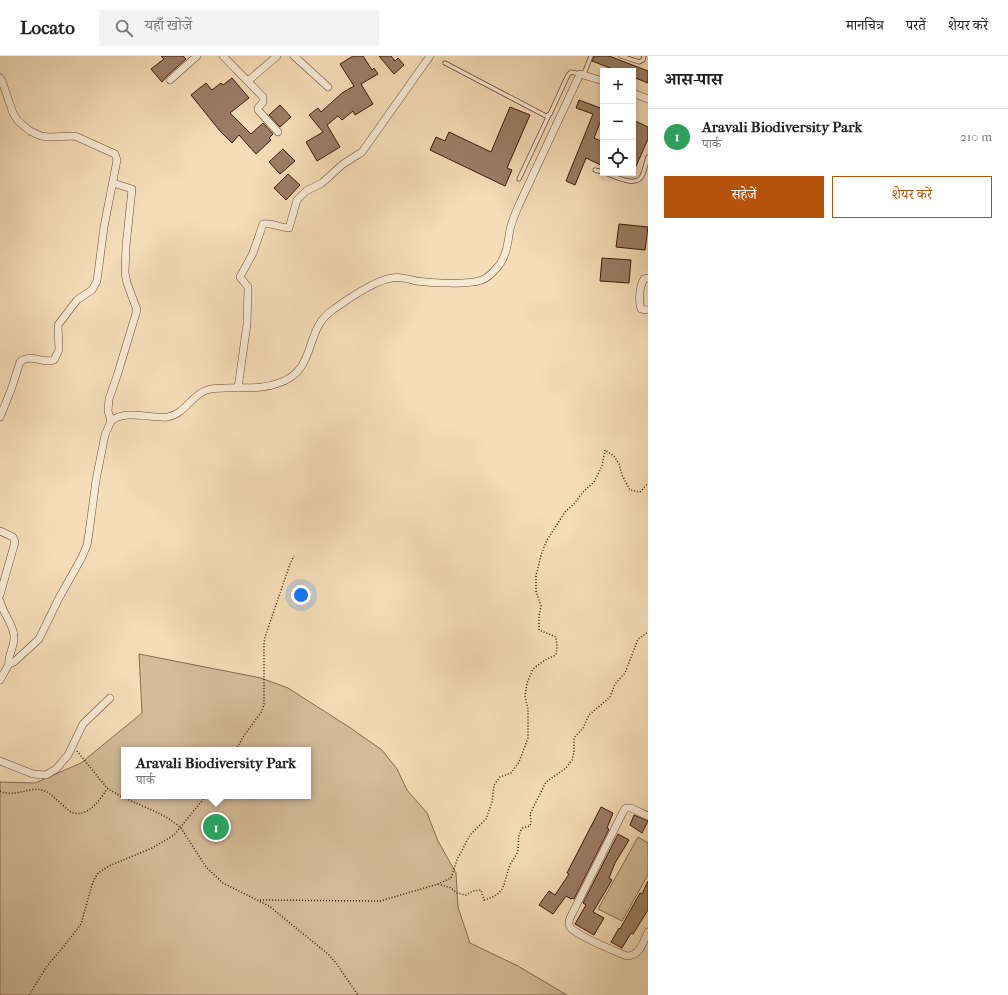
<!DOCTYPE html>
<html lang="hi">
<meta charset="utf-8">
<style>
body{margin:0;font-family:"IM FELL French Canon","Noto Serif Devanagari",serif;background:#f2f2f2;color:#222}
.controls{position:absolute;right:12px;top:12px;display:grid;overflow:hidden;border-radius:0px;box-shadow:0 2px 6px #0003}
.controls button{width:36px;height:36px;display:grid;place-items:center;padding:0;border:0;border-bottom:1px solid #e0e0e0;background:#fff;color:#222;font:20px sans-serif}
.you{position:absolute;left:301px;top:539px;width:14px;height:14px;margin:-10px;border:3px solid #fff;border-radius:50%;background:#1a73e8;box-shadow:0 0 0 6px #1a73e833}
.badge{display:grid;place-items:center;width:26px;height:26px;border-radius:50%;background:#b45309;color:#fff;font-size:13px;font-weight:700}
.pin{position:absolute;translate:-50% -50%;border:2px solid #fff;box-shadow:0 1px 4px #0006}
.popup{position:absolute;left:121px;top:691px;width:190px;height:52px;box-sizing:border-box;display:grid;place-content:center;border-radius:0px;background:#fff;filter:drop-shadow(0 1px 3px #0005);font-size:13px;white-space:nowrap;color:#767676}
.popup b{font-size:15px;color:#222}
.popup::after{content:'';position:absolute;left:50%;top:100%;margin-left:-8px;border:8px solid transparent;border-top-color:#fff}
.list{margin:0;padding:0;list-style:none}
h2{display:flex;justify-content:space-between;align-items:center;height:52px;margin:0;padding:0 16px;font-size:17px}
h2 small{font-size:13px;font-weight:400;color:#767676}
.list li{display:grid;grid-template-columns:26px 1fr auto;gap:12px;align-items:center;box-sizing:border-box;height:56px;padding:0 16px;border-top:1px solid #e0e0e0}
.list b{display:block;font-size:15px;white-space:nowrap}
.list p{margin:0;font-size:13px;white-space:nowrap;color:#767676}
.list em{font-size:13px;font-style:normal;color:#767676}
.actions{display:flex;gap:8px;padding:12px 16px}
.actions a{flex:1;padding:9px 0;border:1px solid #b45309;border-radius:0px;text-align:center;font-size:14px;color:#b45309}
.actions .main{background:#b45309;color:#fff}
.icon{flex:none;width:22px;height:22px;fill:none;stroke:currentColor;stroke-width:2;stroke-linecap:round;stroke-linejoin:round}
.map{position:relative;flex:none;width:648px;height:939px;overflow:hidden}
header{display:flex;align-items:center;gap:24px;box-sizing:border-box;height:56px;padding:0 20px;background:#fff;border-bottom:1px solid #e0e0e0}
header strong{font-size:19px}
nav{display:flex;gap:22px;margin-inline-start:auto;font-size:14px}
.search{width:280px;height:36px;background:#f2f2f2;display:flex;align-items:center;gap:10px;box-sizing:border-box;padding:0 14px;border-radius:0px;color:#767676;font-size:15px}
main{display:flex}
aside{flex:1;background:#fff}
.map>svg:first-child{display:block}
</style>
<header>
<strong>Locato</strong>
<div class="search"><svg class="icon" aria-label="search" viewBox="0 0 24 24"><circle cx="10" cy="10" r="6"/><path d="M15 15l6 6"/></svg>यहाँ खोजें</div>
<nav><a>मानचित्र</a><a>परतें</a><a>शेयर करें</a></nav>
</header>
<main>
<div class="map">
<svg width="648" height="939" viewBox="0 0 648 939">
<rect width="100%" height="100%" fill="#f5ddb9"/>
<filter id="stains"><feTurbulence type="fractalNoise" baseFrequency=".005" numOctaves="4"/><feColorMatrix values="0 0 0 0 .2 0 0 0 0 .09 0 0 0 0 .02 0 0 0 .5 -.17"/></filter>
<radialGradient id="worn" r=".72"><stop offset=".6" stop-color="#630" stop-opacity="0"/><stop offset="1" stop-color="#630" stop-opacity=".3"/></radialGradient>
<g fill="#d5bc9b" stroke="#886a52" fill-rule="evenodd">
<path d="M139,598L261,622L288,632L349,671L382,694L397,713L407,734L427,757L438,785L456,817L458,851L470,887L518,910L567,939H0V726L35,727L81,707L142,657ZM124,694H308V740H124Z"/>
<polygon points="638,781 648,787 648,819 622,865 598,853"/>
</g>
<g fill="#9c7e65" stroke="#3b1809">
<polygon points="161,0 183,0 186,3 167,20 162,26 151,13 164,3"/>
<polygon points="353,0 363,0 372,14 374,12 378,18 361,28 373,48 355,59 353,55 342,64 338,60 327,69 340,91 317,105 306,86 323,76 309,59 318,52 321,56 342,37 354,30 340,8"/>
<polygon points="379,0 391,0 395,5 398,2 404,9 394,18"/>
<polygon points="594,0 609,0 648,15 648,27 633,21 633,15 618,15 592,5"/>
<polygon points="232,22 249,42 230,57 251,78 263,67 273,78 269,82 271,84 256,98 239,79 232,87 220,75 191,39 206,27 212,34 221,27 223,29"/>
<polygon points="579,44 603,53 603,59 594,82 603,86 603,110 586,102 575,129 566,125 593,58 576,52"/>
<polygon points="280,49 291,61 280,71 269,59"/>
<polygon points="510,51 530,59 507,112 512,114 505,130 430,94 436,81 445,85 449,76 491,96"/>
<polygon points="633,64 648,71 648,83 633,117"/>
<polygon points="283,93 295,105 280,118 269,106"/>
<polygon points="288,118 300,129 286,144 274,132"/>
<polygon points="619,168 648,171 645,194 616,191"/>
<polygon points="602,202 631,204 629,227 600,225"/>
<polygon points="601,751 613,757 607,772 609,773 574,843 572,842 571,843 566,840 553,858 539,849 549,835 555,839 569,818 567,817"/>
<polygon points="634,759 648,765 642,777 630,769"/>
<polygon points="618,778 629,784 615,807 609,822 612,824 593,856 604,862 594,879 575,868 586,849 583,847"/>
<polygon points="648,825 648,854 633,878 631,877 622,892 611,886 619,872 620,873 640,837 642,838"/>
</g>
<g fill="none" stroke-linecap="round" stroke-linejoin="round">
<g stroke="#6a4935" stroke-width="5">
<g id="service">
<polyline points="621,0 639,6 643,4 644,0"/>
<polyline points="445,7 546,60 550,58 568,19 571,16 580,18"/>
<polyline points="584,18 591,0"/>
<polyline points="595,114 603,116"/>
<path d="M605,117C614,120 636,132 642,120C645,114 646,107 648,101"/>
<polyline points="519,123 549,59"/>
</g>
</g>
<g stroke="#6a4935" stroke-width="8">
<g id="minor">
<polyline points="223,0 263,41 263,46 258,52 258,54 278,76"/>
<polyline points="294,0 328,31"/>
<path d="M0,22L2,25L13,57L18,65L30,75L41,80L49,81L75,80L115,98L117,104L104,171L97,225L92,234L77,244L58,269L59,294L54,304C42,308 31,297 20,306L11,334L0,361"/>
<polyline points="170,24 197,0"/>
<polyline points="248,25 277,0"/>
<polyline points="633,37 648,43"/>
<path d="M648,222L644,223C640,229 638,245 641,253L648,254"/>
<path d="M238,332L247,268L248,231L240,221L253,197L263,168C272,166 280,172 289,172L297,144L306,135L322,127L343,108L362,96L430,0"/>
<polyline points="111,365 108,355 109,343 117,320 137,254 127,227 125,217 126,190 132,133 113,127"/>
<polyline points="0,475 13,481 15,486 0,539"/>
<path d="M0,545C3,558 13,567 14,580C15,590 7,601 9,608L0,624"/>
<path d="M9,608L14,606L39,583L59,542L82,501L87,489L89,477L96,424L105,379L111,365C127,353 150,363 168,361C185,358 191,339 207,334C213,332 219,332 225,332C243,331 261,334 279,327C319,313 302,274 334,253C348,243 375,224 392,222C400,220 408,223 416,225C431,227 469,229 482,224C490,221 495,214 500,208C507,197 508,186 510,173C512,166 515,158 518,151L580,18L603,25"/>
<polyline points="0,705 33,718 46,719 56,713 68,699 83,668 110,642"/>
<path d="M648,760L631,752H626L624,754L570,862C569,865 568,868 570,871C578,881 615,895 627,900C640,900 643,886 648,876"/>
</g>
</g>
<g stroke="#3b1809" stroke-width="1.5" stroke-dasharray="1 2" stroke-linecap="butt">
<polyline points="236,694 243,681 262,655 264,648 264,587 265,581 290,508 294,500"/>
<path d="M77,695L107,732C130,748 160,753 181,772L206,811L223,827L269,850L328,898L336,907L358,939"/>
<path d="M0,735C14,742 27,731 42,734C48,735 52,740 57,744C61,747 66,753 71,756C87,763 100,744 107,733"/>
<path d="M438,828L451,832L457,837L466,839L473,835L481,834L484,844C507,838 503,827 510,809C512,804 518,799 518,793C519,783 517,782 522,772L530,770L531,765L530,758L546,726L566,712L572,704L574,696V682L583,672L589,659L610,641L615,628L625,617L638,583L648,576"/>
<polyline points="260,844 380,845 438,828 451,822 457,804 470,779 486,763 492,746 494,729 500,721 511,717 519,706 528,682 528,653 525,640 527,627 533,613 545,604 556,599 557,590 556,581 539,574 539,560 541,550 536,535 536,520 541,499 547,484 565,456 574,448 583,436 594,426 602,410 605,394 614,400 619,408 622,419 630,434 640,436 648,427"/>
<polyline points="29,939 47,910 65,889 81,868 92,829 95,822 98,817 109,810 152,792 174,779 206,740"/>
</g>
<use href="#service" stroke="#f8e9d2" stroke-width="3.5"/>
<use href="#minor" stroke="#f8e9d2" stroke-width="7"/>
</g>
<rect width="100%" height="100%" filter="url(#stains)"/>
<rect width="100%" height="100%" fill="url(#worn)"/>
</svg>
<div class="controls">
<button>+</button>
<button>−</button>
<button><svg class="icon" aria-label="locate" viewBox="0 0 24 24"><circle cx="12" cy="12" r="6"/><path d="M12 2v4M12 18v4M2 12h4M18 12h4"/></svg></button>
</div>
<div class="you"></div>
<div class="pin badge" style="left:216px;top:771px;background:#2e9e5b">1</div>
<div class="popup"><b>Aravali Biodiversity Park</b>पार्क</div>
</div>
<aside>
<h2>आस-पास<small></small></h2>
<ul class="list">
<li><span class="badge" style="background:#2e9e5b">1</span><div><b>Aravali Biodiversity Park</b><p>पार्क</p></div><em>210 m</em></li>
</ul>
<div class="actions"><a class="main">सहेजें</a><a>शेयर करें</a></div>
</aside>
</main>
